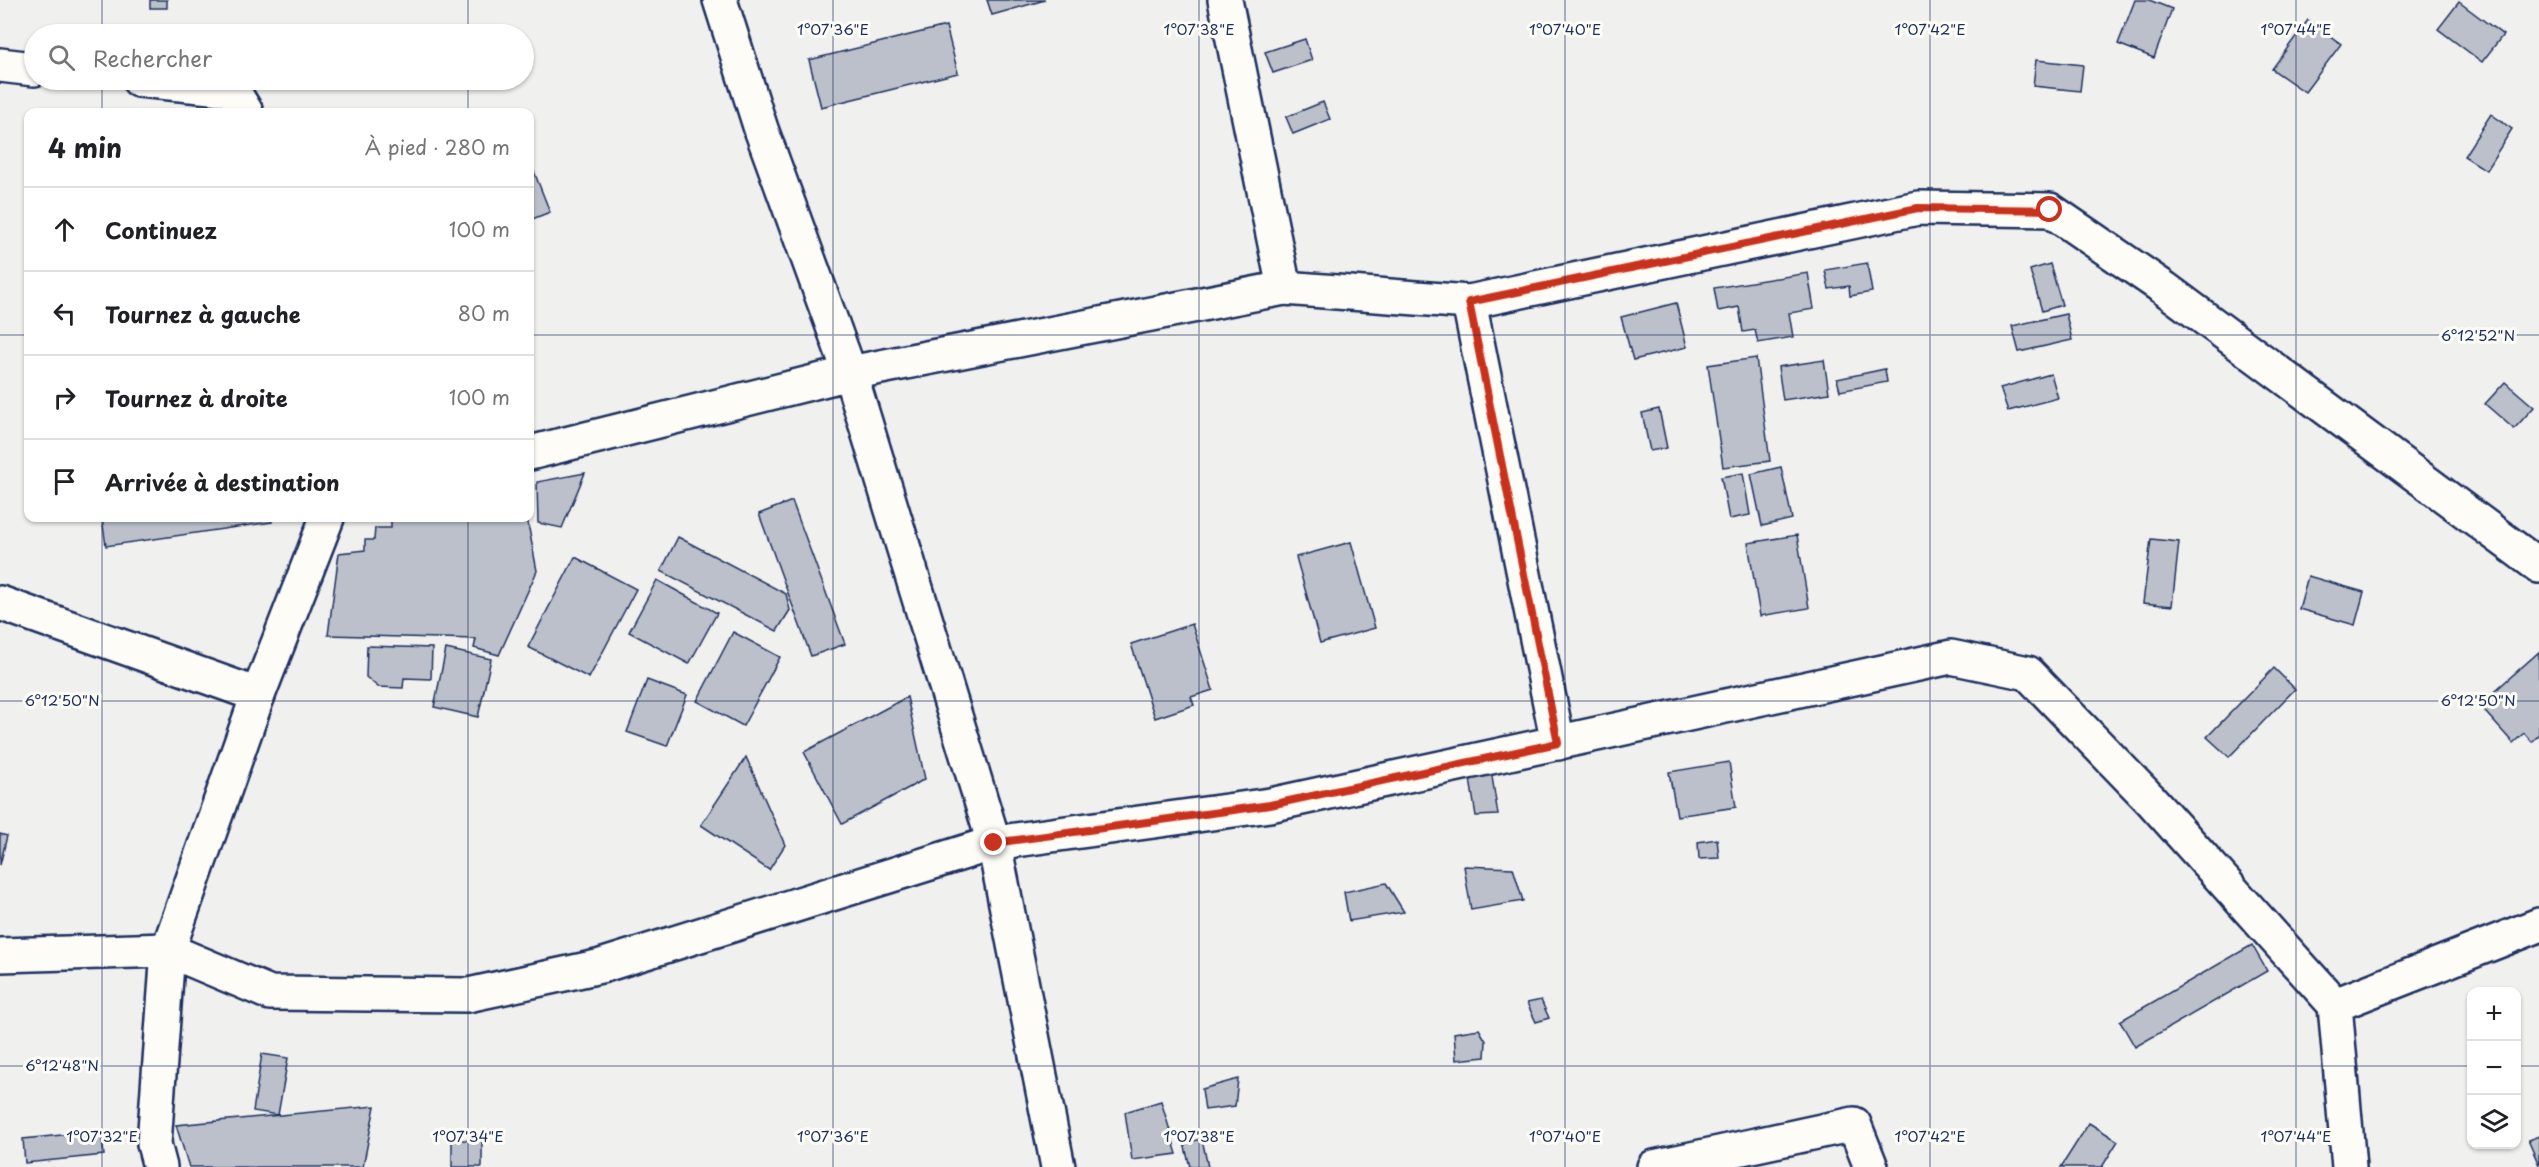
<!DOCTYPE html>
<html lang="fr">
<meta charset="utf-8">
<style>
body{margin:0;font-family:"Playpen Sans",sans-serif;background:#f6f6f6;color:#202124}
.controls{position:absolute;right:18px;bottom:18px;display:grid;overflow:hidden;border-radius:12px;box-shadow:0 2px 4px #0004}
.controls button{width:54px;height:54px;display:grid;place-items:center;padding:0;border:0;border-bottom:2px solid #e0e0e0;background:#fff;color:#202124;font:30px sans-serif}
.stop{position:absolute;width:18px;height:18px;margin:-14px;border:4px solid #c8321e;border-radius:50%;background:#fff}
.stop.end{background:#c8321e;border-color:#fff;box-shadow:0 2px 6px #0008}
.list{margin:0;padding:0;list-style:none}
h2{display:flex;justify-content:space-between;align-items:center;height:78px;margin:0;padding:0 24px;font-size:26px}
h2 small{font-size:20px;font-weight:400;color:#757577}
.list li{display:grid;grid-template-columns:39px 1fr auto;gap:18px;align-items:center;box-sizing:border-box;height:84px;padding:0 24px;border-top:2px solid #e0e0e0}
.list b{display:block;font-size:22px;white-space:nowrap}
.list em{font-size:20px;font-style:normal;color:#757577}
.icon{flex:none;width:33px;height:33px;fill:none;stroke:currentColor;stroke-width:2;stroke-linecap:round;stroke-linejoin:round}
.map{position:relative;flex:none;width:2539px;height:1167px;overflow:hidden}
.search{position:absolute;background:#fff;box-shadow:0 2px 4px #0004;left:24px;top:24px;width:510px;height:66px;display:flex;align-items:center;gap:15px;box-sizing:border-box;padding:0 21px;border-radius:33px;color:#757577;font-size:22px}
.panel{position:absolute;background:#fff;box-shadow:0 2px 4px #0004;left:24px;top:108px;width:510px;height:414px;border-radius:12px}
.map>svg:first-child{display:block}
</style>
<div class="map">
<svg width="2539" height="1167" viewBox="0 0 2539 1167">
<rect width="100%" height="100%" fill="#f0f0ee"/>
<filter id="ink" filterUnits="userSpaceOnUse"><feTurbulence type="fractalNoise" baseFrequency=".0167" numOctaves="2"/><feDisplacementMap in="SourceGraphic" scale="12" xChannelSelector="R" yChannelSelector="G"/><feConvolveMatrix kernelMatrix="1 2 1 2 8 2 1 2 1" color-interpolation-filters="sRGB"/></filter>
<g filter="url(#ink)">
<g fill="#bbc0ca" stroke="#1b2f5e" stroke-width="1.5">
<rect x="150" y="0" width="17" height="8"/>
<polygon points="987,0 1045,0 992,15"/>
<polygon points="2135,0 2149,0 2172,9 2154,58 2118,44"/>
<polygon points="2459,2 2503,35 2482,62 2438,29"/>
<polygon points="2308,20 2341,44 2305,92 2272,69"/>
<polygon points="946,26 958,73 821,107 809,60"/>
<polygon points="1305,39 1312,60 1273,73 1265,52"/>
<polygon points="2036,60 2083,65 2080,91 2033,86"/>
<polygon points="1323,102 1330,119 1293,134 1286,117"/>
<polygon points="2491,114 2512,129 2486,170 2464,156"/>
<polygon points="533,169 550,212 530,220 530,170"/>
<polygon points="1867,263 1872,292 1850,296 1849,286 1829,289 1825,270"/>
<polygon points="2050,264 2062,305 2042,311 2030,270"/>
<polygon points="1808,273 1814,309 1789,313 1793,337 1758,343 1755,330 1743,332 1739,307 1718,311 1714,288"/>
<polygon points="1676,303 1687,347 1633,360 1621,317"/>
<polygon points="2066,314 2072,340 2019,352 2012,326"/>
<polygon points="1756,358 1770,461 1723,467 1708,365"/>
<polygon points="1824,360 1829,393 1783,400 1778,367"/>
<polygon points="1885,369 1887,382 1840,391 1837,379"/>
<polygon points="2051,374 2058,398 2008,411 2000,388"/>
<polygon points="2505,382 2534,407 2514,429 2485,404"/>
<polygon points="1659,409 1667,448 1650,451 1642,413"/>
<polygon points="1781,467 1792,519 1762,526 1751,474"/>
<polygon points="585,473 562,528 538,523 537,482"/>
<polygon points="1743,473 1750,515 1729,519 1721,477"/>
<polygon points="792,501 845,644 811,656 759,514"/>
<polygon points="102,518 272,518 272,522 106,546"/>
<polygon points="391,518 527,518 537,571 499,655 474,648 476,639 328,635 339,553 365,550 365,540 374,540 375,528 391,528"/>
<polygon points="1797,535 1809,608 1760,616 1748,543"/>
<polygon points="678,537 786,594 790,610 777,631 661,571"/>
<polygon points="2151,539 2179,542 2172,606 2143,603"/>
<polygon points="1351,542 1375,628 1320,643 1296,557"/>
<polygon points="575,557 636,589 589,678 528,647"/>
<polygon points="2308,576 2364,592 2355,625 2299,609"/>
<polygon points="657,580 717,613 689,664 629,632"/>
<polygon points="1192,624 1213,690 1191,697 1194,705 1155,718 1131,644"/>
<polygon points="733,632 780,657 743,726 697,701"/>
<polygon points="367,646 432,648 431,679 404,678 403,688 378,687 366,677"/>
<polygon points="446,649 491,659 478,717 434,707"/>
<polygon points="2539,652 2539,735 2532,742 2524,733 2513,743 2479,705"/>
<polygon points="2274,668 2295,689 2229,757 2207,737"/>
<polygon points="647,680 687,695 667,746 627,732"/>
<polygon points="907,697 925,779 842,824 804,752"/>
<polygon points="746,757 785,845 769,870 701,825"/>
<polygon points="1729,762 1736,807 1677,816 1669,772"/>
<polygon points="1491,770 1498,815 1476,816 1469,773"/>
<polygon points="0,834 7,836 0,865"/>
<polygon points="1717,839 1719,858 1699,859 1698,842"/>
<polygon points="1464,866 1513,868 1523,901 1471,910"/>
<polygon points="1386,883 1404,912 1349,921 1344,892"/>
<polygon points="2252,945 2267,971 2135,1047 2120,1021"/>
<polygon points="1541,1000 1549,1018 1536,1022 1527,1003"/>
<polygon points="1479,1029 1486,1041 1485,1057 1456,1060 1454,1033"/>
<polygon points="262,1054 288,1058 278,1115 253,1111"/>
<polygon points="1238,1079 1235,1106 1205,1110 1202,1089"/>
<polygon points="1161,1101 1177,1154 1132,1160 1125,1112"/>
<polygon points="375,1106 363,1167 189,1167 176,1125"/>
<polygon points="2089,1123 2118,1141 2102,1167 2061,1167"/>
<polygon points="101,1131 104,1155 25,1163 23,1139"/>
<polygon points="2539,1136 2539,1165 2528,1140"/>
<polygon points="1202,1139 1208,1167 1190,1167 1184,1143"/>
<rect x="452" y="1140" width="30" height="27"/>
</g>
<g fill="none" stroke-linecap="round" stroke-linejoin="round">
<g stroke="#1b2f5e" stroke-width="38">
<g id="minor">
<polyline points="720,0 761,129 850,373 994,843 1058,1167"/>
<polyline points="1225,0 1284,288"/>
<polyline points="0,65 34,69"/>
<polyline points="139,80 232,89 246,112"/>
<polyline points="1469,302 1558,743"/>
<polyline points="530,453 850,373 1284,288 1469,302 1918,208 2050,210 2164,288 2539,566"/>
<polyline points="0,603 258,695"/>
<polyline points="0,955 168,950 270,993 468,995 601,966 994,843 1270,805 1951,657 2028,673 2151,800 2335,1005"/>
<polyline points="160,1167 154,1144 168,950 258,695 327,518"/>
<polyline points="1654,1167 1854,1124 1871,1167"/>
<polyline points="2349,1167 2335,1005 2539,925"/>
</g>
</g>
<use href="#minor" stroke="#fdfcf7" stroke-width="33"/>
</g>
</g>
<g fill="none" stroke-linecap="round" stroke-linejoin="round" filter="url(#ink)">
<polyline stroke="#c8321e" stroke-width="8" points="994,843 1270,805 1558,743 1469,302 1918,208 2050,210"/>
</g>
<path fill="none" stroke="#1b2f5e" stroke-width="1.5" stroke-opacity="0.45" d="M102,0V34M468,0V34M833,0V1167M1199,0V1167M1565,0V1167M1930,0V1167M2296,0V1167M102,80V112M468,80V112M0,335H28M530,335H2539M102,518V1167M468,518V1167M0,701H2539M0,1066H2472M2516,1066H2539"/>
<g font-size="15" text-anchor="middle" fill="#1b2f5e" stroke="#fdfcf7" stroke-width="6" stroke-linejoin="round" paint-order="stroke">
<text x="833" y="35">1°07'36"E</text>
<text x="1199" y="35">1°07'38"E</text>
<text x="1565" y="35">1°07'40"E</text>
<text x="1930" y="35">1°07'42"E</text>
<text x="2296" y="35">1°07'44"E</text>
<text x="2478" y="341">6°12'52"N</text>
<text x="62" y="706">6°12'50"N</text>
<text x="2478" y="706">6°12'50"N</text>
<text x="62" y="1071">6°12'48"N</text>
<text x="102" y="1142">1°07'32"E</text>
<text x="468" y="1142">1°07'34"E</text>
<text x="833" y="1142">1°07'36"E</text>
<text x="1199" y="1142">1°07'38"E</text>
<text x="1565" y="1142">1°07'40"E</text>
<text x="1930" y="1142">1°07'42"E</text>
<text x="2296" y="1142">1°07'44"E</text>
</g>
</svg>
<div class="controls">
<button>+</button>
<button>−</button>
<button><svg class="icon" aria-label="layers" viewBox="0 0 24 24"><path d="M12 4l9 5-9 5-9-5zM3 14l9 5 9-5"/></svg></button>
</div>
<div class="stop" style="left:2050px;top:210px"></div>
<div class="stop end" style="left:994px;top:843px"></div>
<div class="search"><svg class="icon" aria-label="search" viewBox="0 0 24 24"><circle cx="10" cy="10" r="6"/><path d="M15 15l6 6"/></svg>Rechercher</div>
<section class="panel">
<h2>4 min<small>À pied · 280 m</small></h2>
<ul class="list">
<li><svg class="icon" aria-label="ahead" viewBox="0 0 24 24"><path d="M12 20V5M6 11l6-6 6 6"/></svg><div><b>Continuez</b></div><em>100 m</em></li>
<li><svg class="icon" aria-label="left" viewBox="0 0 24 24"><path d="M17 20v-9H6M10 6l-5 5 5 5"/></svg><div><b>Tournez à gauche</b></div><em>80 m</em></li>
<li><svg class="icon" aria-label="right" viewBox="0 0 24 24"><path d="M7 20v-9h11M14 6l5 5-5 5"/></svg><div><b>Tournez à droite</b></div><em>100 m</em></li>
<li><svg class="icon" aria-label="arrive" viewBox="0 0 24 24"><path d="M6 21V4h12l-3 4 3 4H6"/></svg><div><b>Arrivée à destination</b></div></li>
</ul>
</section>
</div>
